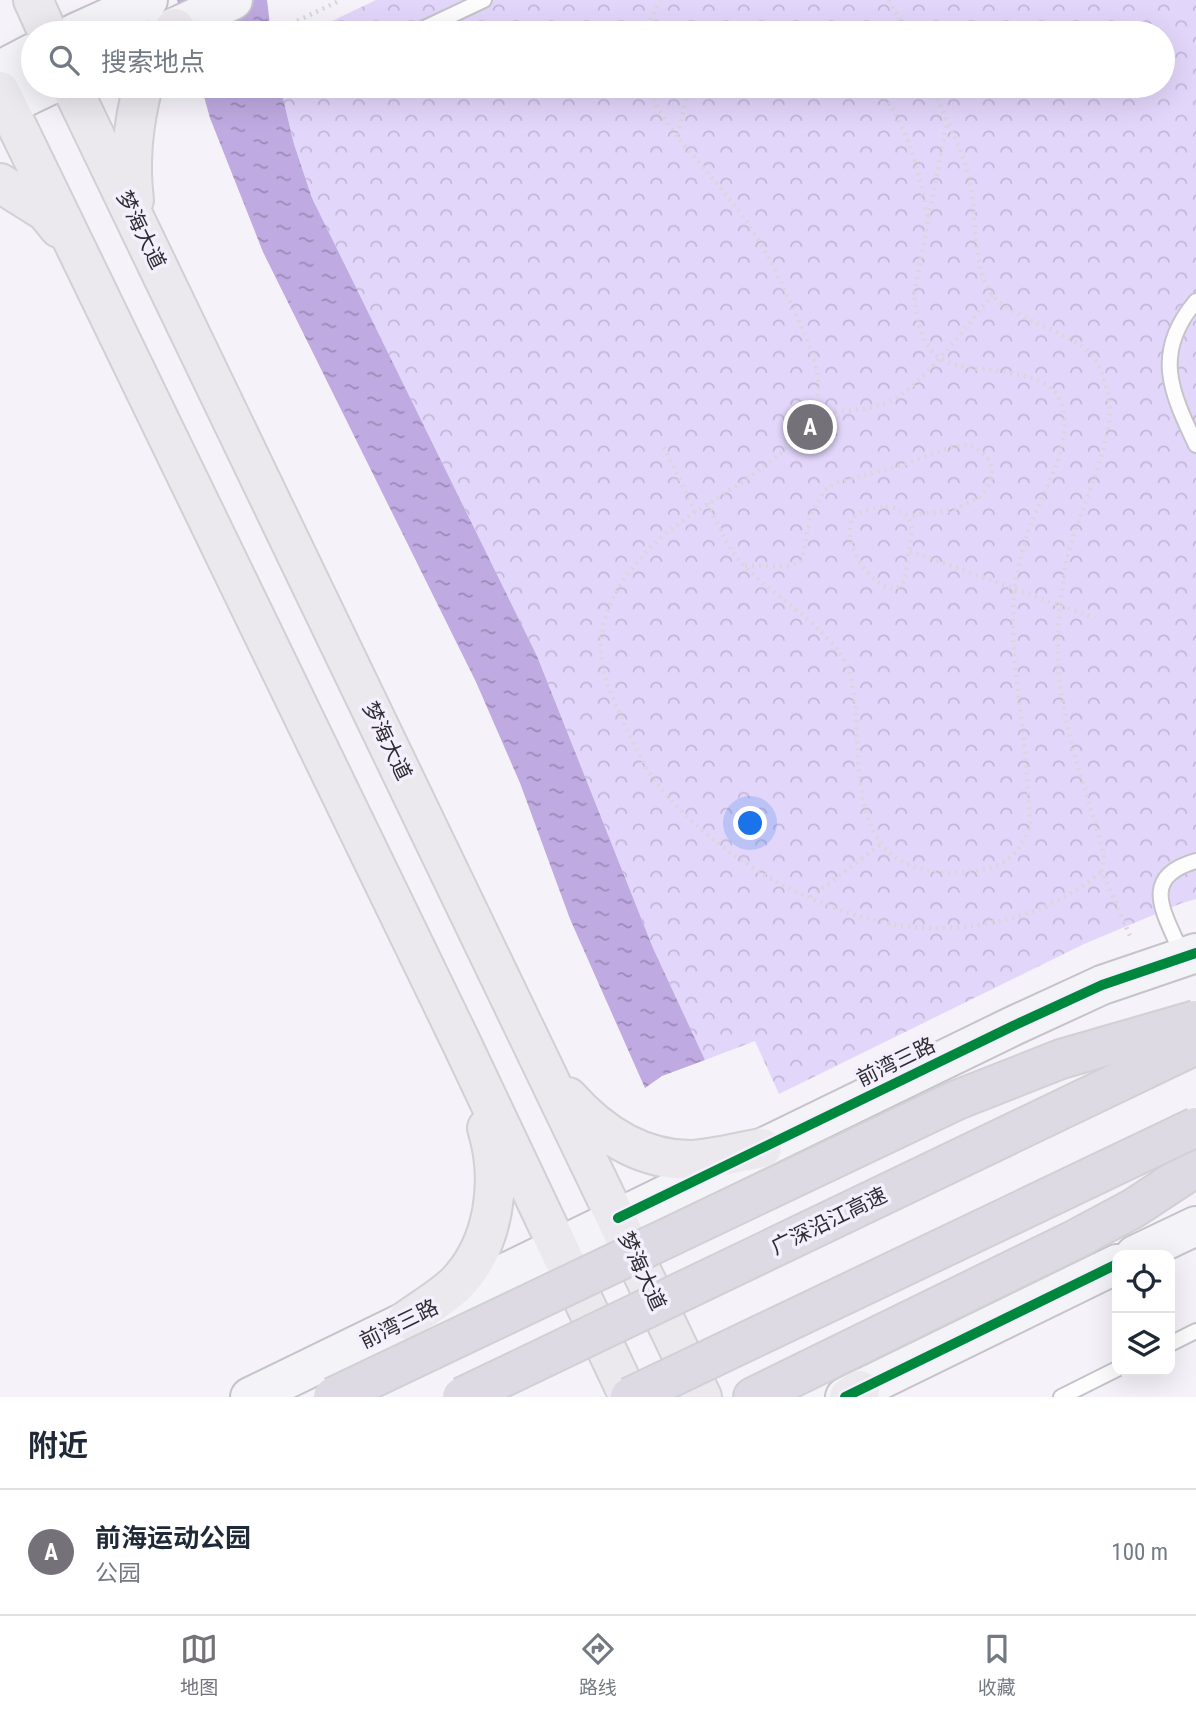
<!DOCTYPE html>
<html lang="zh">
<meta charset="utf-8">
<style>
body{margin:0;font-family:"Roboto Condensed","Noto Sans SC",sans-serif;background:#f6f6f7;color:#1f2937}
.controls{position:absolute;right:21px;bottom:21px;display:grid;overflow:hidden;border-radius:14px;box-shadow:0 7px 28px #0002}
.controls button{width:63px;height:63px;display:grid;place-items:center;padding:0;border:0;border-bottom:2px solid #e0e1e3;background:#fff;color:#1f2937;font:35px sans-serif}
.you{position:absolute;left:751px;top:824px;width:24px;height:24px;margin:-18px;border:5px solid #fff;border-radius:50%;background:#1a73e8;box-shadow:0 0 0 10px #1a73e833}
.badge{display:grid;place-items:center;width:46px;height:46px;border-radius:50%;background:#747278;color:#fff;font-size:23px;font-weight:700}
.pin{position:absolute;translate:-50% -50%;border:4px solid #fff;box-shadow:0 2px 7px #0006}
.list{margin:0;padding:0;list-style:none}
h2{display:flex;justify-content:space-between;align-items:center;height:91px;margin:0;padding:0 28px;font-size:30px}
h2 small{font-size:23px;font-weight:400;color:#747a83}
.list li{display:grid;grid-template-columns:46px 1fr auto;gap:21px;align-items:center;box-sizing:border-box;height:126px;padding:0 28px;border-top:2px solid #e0e1e3}
.list b{display:block;font-size:26px;white-space:nowrap}
.list p{margin:0;font-size:23px;white-space:nowrap;color:#747a83}
.list em{font-size:23px;font-style:normal;color:#747a83}
.icon{flex:none;width:38px;height:38px;fill:none;stroke:currentColor;stroke-width:2;stroke-linecap:round;stroke-linejoin:round}
.map{position:relative;flex:none;width:1196px;height:1397px;overflow:hidden}
.search{position:absolute;background:#fff;box-shadow:0 7px 28px #0002;left:21px;right:21px;top:21px;height:77px;display:flex;align-items:center;gap:18px;box-sizing:border-box;padding:0 24px;border-radius:38px;color:#747a83;font-size:26px}
.sheet{height:217px;background:#fff}
nav{display:flex;justify-content:space-around;align-items:center;box-sizing:border-box;height:98px;border-top:2px solid #e0e1e3;background:#fff;font-size:19px;color:#747a83}
nav a{display:grid;justify-items:center;gap:4px}
nav .on{color:#747278}
.map>svg:first-child{display:block}
</style>
<div class="map">
<svg width="1196" height="1397" viewBox="0 0 1196 1397">
<defs>
<pattern id="forest-crowns" width="20" height="18" patternUnits="userSpaceOnUse" patternTransform="scale(1.75)"><rect width="20" height="18" fill="#e3d6fb"/><path d="M2 6a3 3 0 1 1 6 0M12 15a3 3 0 1 1 6 0" fill="none" stroke="#c3b8d8"/></pattern>
<pattern id="water-ripples" width="26" height="14" patternUnits="userSpaceOnUse" patternTransform="scale(1.75)"><rect width="26" height="14" fill="#bfaae1"/><path d="M2 4q2-2 4 0t4 0M15 11q2-2 4 0t4 0" fill="none" stroke="#9c8bb7"/></pattern>
</defs>
<rect width="100%" height="100%" fill="#f5f2fa"/>
<polygon fill="url(#forest-crowns)" points="376,0 1196,0 1196,899 1182,903 1084,944 779,1094 755,1041 705,1060 653,948 537,656 312,198 294,144 280,86 1163,86 1163,33 307,33"/>
<g fill="url(#water-ripples)">
<polygon points="177,0 267,0 271,33 186,33"/>
<polygon points="201,86 280,86 294,144 312,198 537,656 653,948 705,1060 662,1076 645,1088 570,919 520,783 476,682 263,252 210,118"/>
</g>
<g fill="none" stroke-linecap="round" stroke-linejoin="round">
<g stroke="#c6c4ca" stroke-width="18">
<g id="lane">
<polyline points="414,33 484,0"/>
<path d="M1196,301C1152,353 1171,392 1196,445"/>
<path d="M1183,957C1167,916 1136,878 1196,861"/>
<polyline points="1170,1344 1196,1331"/>
<polyline points="1061,1397 1117,1369"/>
</g>
</g>
<g stroke="#c6c4ca" stroke-width="42">
<g id="secondary">
<polyline points="75,33 148,0"/>
<polyline points="163,33 233,0"/>
<polyline points="0,70 33,53"/>
<polyline points="0,109 48,86"/>
<polyline points="1135,1255 1196,1226"/>
<polyline points="250,1397 1013,1026 1102,985 1196,953"/>
<polyline points="845,1397 1117,1264"/>
</g>
</g>
<g stroke="#d1d0d4" stroke-width="42">
<g id="primary">
<polyline points="33,0 48,33"/>
<polyline points="172,33 175,28"/>
<polyline points="71,86 702,1397"/>
<polyline points="0,91 461,1042 629,1397"/>
<polyline points="0,183 46,212 59,228"/>
<path d="M134,200C129,160 133,124 143,86"/>
<path d="M568,1097C600,1133 641,1160 691,1160C714,1159 739,1152 762,1148"/>
<path d="M407,1320C422,1309 441,1298 455,1285C495,1245 503,1180 487,1128"/>
<polyline points="849,1397 860,1390"/>
</g>
</g>
<g stroke="#d1d0d4" stroke-width="42">
<polyline id="highway" points="753,1397 1076,1239 1134,1208 1196,1167"/>
</g>
<g stroke="#d8d7da" stroke-width="4.5" stroke-dasharray="2 5" stroke-linecap="butt">
<polyline points="889,0 907,32"/>
<path d="M802,29C838,22 871,24 907,32"/>
<polyline points="272,33 341,0"/>
<polyline points="645,33 660,0"/>
<path d="M730,33C757,18 784,21 811,33"/>
<path d="M648,86C659,120 687,148 710,175C721,189 733,203 744,218C767,250 785,289 801,326C808,342 816,360 818,378C825,447 722,490 674,527C646,549 620,578 607,612C593,650 604,681 621,716C631,738 641,762 656,782C711,854 814,913 904,926C970,935 1051,916 1102,871"/>
<path d="M875,86C909,124 919,171 928,220"/>
<path d="M931,86C946,119 965,153 971,189C977,223 972,262 991,293C998,303 1009,309 1020,315C1067,340 1100,339 1109,401C1115,445 1075,517 1066,564C1059,602 1055,647 1060,686C1068,744 1089,799 1104,855L1102,871L1130,936"/>
<polyline points="678,135 689,86"/>
<path d="M814,413C835,411 859,412 880,405C919,393 965,327 992,295"/>
<polyline points="664,447 695,512"/>
<path d="M708,503C718,526 728,549 745,567C776,598 824,624 845,662C852,673 853,690 855,703C860,753 851,835 903,862C929,875 958,875 986,869C1011,863 1024,847 1030,822C1028,789 1026,756 1022,722C1015,667 1007,620 1019,564C1022,551 1026,537 1031,524C1044,489 1078,436 1059,398C1053,387 1040,380 1029,377C963,359 922,385 914,294L947,122"/>
<path d="M886,507L895,508L908,516L912,529L905,579C889,614 832,540 855,516C863,509 876,508 886,507Z"/>
<polyline points="910,551 1095,618"/>
<polyline points="745,566 790,566 799,562 804,552 809,519 823,492 835,483 899,466 951,447 966,445 976,447 985,455 991,463 992,476 987,488 980,497 954,510 908,516"/>
<polyline points="811,897 880,845"/>
</g>
<use href="#lane" stroke="#fefdfe" stroke-width="14"/>
<use href="#secondary" stroke="#f4f3f7" stroke-width="38"/>
<use href="#primary" stroke="#ebe9ee" stroke-width="38"/>
<use href="#highway" stroke="#dedae4" stroke-width="38"/>
<g stroke="#d1d0d4" stroke-width="42" stroke-linecap="butt">
<g id="highway-bridge">
<polyline points="333,1397 957,1100 1061,1059 1196,1020"/>
<polyline points="462,1397 1196,1045"/>
<polyline points="630,1397 1196,1127"/>
</g>
</g>
<use href="#highway-bridge" stroke="#dedae4" stroke-width="38"/>
<g stroke="#f4effd" stroke-width="15">
<g id="cycleway">
<polyline points="618,1218 1013,1026 1102,985 1196,953"/>
<polyline points="845,1397 1117,1264"/>
</g>
</g>
<use href="#cycleway" stroke="#00873e" stroke-width="10"/>
</g>
<g text-anchor="middle" dominant-baseline="central" stroke-width="7" stroke-linejoin="round" paint-order="stroke">
<g font-size="21" fill="#2f2d32" stroke="#f4effd">
<text transform="translate(141 230) rotate(64)">梦海大道</text>
<text transform="translate(387 741) rotate(64)">梦海大道</text>
<text transform="translate(896 1062) rotate(-26)">前湾三路</text>
<text transform="translate(829 1221) rotate(-26)">广深沿江高速</text>
<text transform="translate(642 1271) rotate(65)">梦海大道</text>
<text transform="translate(399 1324) rotate(-26)">前湾三路</text>
</g>
</g>
</svg>
<div class="controls">
<button><svg class="icon" aria-label="locate" viewBox="0 0 24 24"><circle cx="12" cy="12" r="6"/><path d="M12 2v4M12 18v4M2 12h4M18 12h4"/></svg></button>
<button><svg class="icon" aria-label="layers" viewBox="0 0 24 24"><path d="M12 4l9 5-9 5-9-5zM3 14l9 5 9-5"/></svg></button>
</div>
<div class="you"></div>
<div class="pin badge" style="left:810px;top:427px">A</div>
<div class="search"><svg class="icon" aria-label="search" viewBox="0 0 24 24"><circle cx="10" cy="10" r="6"/><path d="M15 15l6 6"/></svg>搜索地点</div>
</div>
<section class="sheet">
<h2>附近<small></small></h2>
<ul class="list">
<li><span class="badge">A</span><div><b>前海运动公园</b><p>公园</p></div><em>100 m</em></li>
</ul>
</section>
<nav>
<a class="on"><svg class="icon" aria-label="map" viewBox="0 0 24 24"><path d="M3 6l6-2 6 2 6-2v14l-6 2-6-2-6 2zM9 4v14M15 6v14"/></svg>地图</a>
<a><svg class="icon" aria-label="directions" viewBox="0 0 24 24"><path d="M12 3l9 9-9 9-9-9zM9 14v-3h6M13 9l2 2-2 2"/></svg>路线</a>
<a><svg class="icon" aria-label="saved" viewBox="0 0 24 24"><path d="M7 4h10v16l-5-4-5 4z"/></svg>收藏</a>
</nav>
